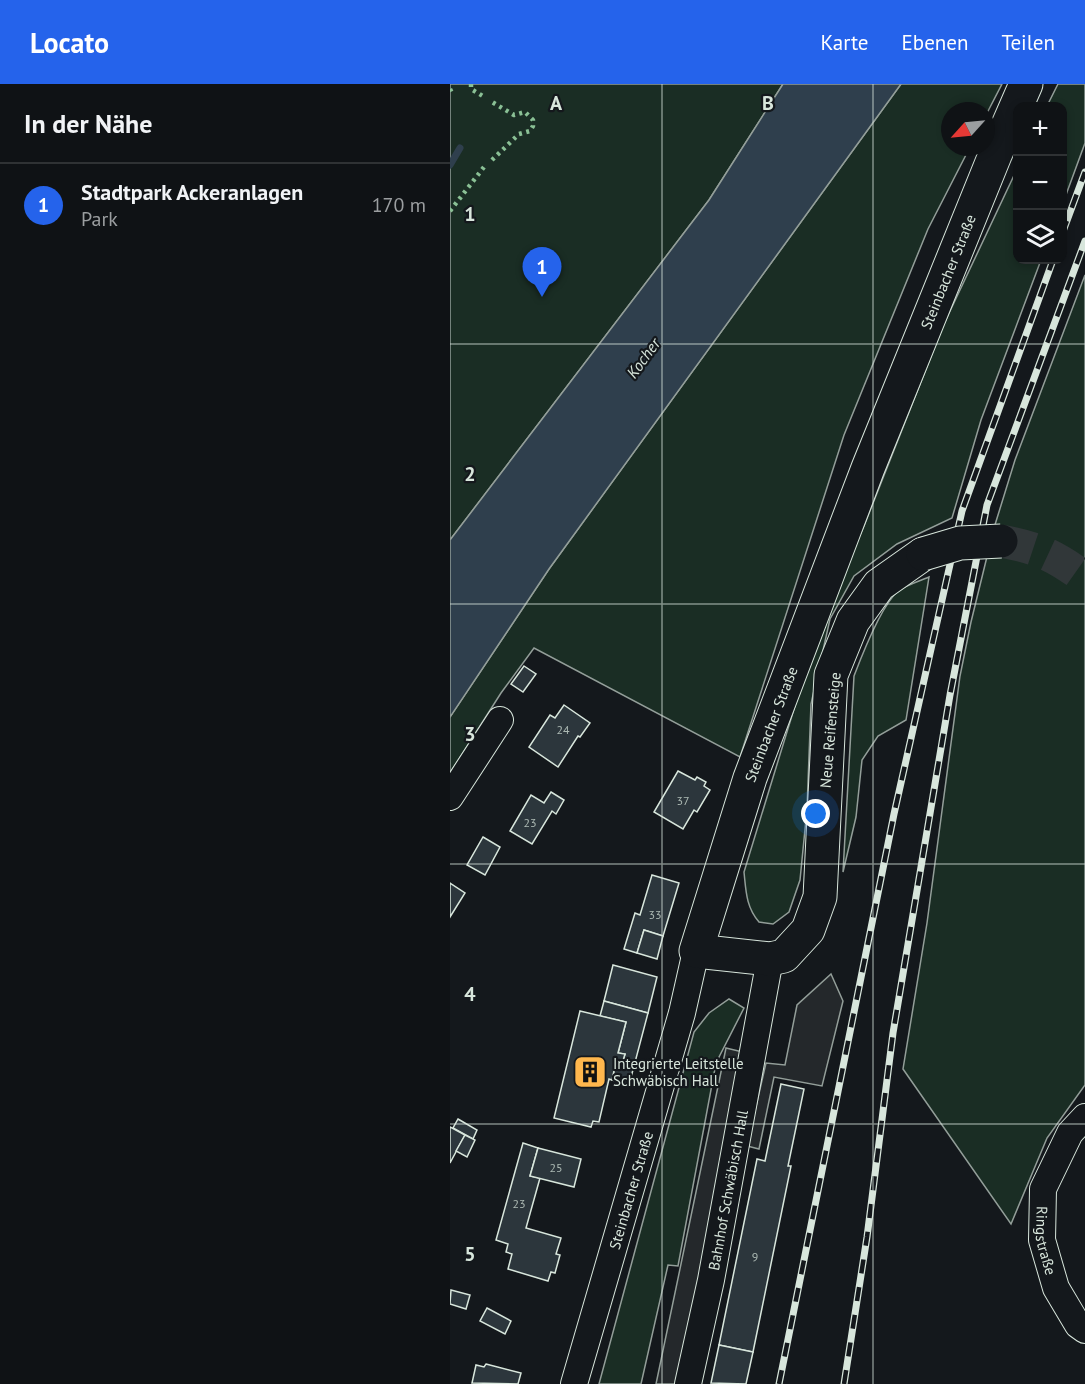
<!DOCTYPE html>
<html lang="de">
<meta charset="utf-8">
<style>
body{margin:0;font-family:"PT Sans",sans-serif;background:#181b1e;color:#f1f3f6}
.controls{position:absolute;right:18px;top:18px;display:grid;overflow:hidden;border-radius:12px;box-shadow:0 3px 9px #0003}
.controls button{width:54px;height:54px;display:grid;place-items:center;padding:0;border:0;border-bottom:2px solid #2f3234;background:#0f1215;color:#f1f3f6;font:30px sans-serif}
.compass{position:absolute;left:491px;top:18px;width:54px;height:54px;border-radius:50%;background:#0f1215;box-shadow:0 3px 9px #0003;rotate:243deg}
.you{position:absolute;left:366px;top:730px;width:21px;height:21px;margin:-15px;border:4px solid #fff;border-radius:50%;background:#1a73e8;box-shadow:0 0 0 9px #1a73e833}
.badge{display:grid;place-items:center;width:39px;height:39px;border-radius:50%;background:#2563eb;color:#fff;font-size:20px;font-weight:700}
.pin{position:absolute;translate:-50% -50px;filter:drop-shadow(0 2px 3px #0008)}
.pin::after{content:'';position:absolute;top:32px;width:21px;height:18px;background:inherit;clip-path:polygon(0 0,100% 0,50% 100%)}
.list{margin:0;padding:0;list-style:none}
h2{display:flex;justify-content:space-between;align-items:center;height:78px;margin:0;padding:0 24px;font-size:26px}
h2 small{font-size:20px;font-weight:400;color:#9b9ea0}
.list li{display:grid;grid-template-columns:39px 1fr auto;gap:18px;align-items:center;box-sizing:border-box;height:84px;padding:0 24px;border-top:2px solid #2f3234}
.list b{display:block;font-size:22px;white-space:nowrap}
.list p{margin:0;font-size:20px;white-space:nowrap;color:#9b9ea0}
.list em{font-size:20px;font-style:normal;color:#9b9ea0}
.icon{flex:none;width:33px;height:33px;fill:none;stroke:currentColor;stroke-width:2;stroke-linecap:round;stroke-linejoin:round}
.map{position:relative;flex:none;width:635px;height:1300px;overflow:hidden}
header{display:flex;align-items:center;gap:36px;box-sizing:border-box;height:84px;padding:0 30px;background:#2563eb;color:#fff}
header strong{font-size:28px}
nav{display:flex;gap:33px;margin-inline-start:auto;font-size:21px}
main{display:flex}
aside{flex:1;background:#0f1215}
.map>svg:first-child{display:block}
</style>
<header>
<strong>Locato</strong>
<nav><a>Karte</a><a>Ebenen</a><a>Teilen</a></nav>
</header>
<main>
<aside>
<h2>In der Nähe<small></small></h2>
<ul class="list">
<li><span class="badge">1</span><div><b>Stadtpark Ackeranlagen</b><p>Park</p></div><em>170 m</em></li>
</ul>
</aside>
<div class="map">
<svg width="635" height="1300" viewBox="0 0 635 1300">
<rect width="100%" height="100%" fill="#14181c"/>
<g fill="#1a2d24" stroke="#939e99" stroke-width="1.5">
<polygon points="0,0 333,0 259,116 0,456"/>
<polygon points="451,0 552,0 536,31 536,27 500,27 500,63 520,63 478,145 394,351 290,673 84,564 51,609 0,689 0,633 99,485"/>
<polygon points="608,0 635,0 635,59 613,119 612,22 597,22"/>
<path d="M567,85L568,176H591L531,336L502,434L447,460L404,492L380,535L361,620L357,725L350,796L339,828L323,840L309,838C296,823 296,807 294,788L371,537L414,442L493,242Z"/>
<polygon points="635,191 635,1001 597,1054 561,1140 453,985 477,839 510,592 521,538 544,444 565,376"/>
<path d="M479,493L456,636L428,652L412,676L406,733L393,788L404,592C412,571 432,521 448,507C456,501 470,497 479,493Z"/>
<polygon points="279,915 294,924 266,979 228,1182 218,1181 191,1300 149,1300 244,948 259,929"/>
</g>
<g fill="#24282b" stroke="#939e99" stroke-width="1.5">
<polygon points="381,890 393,917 372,1002 324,993 309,1065 297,1062 316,979 335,981 347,921"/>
<polygon points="276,964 297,969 228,1300 206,1300"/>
</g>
<polygon fill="#2f3f4d" stroke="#939e99" stroke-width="1.5" points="333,0 451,0 99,485 0,633 0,456 259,116"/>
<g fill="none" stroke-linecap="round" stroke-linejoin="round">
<polyline stroke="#2f3f4d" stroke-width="7" points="0,81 10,64"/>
</g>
<g fill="#2c363c" stroke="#d8e6dc" stroke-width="1.5">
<polygon points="74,582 86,590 73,608 61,600"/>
<polygon points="114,621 140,639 130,653 128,652 108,683 79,663 100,631 105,634"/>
<polygon points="228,687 245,696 247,693 256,698 254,702 260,706 247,728 244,726 233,745 204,728"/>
<polygon points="101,708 114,716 106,730 102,727 82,760 60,747 81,711 94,719"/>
<polygon points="33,753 50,763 35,791 17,781"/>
<polygon points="202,791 229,799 213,852 194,846 187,869 174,865 185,829 190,831"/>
<polygon points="0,799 15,809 0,833"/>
<polygon points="194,846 213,852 207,875 187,869"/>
<polygon points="163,881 207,893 198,929 154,917"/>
<polygon points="154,917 198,929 179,1001 162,996 166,978 172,980 175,970 168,969 176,938 150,932"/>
<polygon points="130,927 176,938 168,969 175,970 172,980 166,978 162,996 159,995 149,1038 143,1037 141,1043 104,1034"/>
<polygon points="331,1000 354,1005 338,1082 341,1082 303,1268 269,1261 307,1075 315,1077"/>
<polygon points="8,1035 27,1046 23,1055 3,1044"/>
<polygon points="0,1043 15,1051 0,1079"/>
<polygon points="15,1051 25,1056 17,1073 6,1067"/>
<polygon points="73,1059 88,1064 80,1092 90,1094 76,1144 111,1154 106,1170 110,1171 105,1189 101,1188 98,1197 58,1185 62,1170 56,1168 58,1160 46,1156"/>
<polygon points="88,1064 131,1075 124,1103 80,1092"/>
<polygon points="1,1206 20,1211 16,1225 0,1220"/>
<polygon points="37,1224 61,1237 55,1250 30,1237"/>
<polygon points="269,1261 303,1268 296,1300 261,1299"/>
<polygon points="36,1280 71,1289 68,1300 22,1299 26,1281 34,1283"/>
</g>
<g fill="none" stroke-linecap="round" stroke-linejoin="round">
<path stroke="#313739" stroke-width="33" stroke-dasharray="33 16" stroke-linecap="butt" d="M551,457C588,464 604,471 635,494"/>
<g stroke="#d8e6dc" stroke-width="28">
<g id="minor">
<polyline points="0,713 50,636"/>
<path id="s1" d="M635,1033L620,1049L593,1105L592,1156L606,1204L628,1241L635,1246"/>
<path id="s2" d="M124,1300L232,929L246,867"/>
<path id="s3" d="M238,1300L261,1196L320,875"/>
</g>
</g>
<g stroke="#d8e6dc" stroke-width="35">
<g id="major">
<path id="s4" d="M473,470L429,501L403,537L381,591L370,813L358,846L334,872L320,875L246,867L300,694L418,384L545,71L576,0"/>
</g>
</g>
<use href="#minor" stroke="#14181c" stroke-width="26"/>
<use href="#major" stroke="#14181c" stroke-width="33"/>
<g stroke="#d8e6dc" stroke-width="7">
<g id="rail">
<polyline points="612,150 635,88"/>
<polyline points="329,1300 444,730 512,427 603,176"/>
<polyline points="394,1300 417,1153 443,949 500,611 537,421 635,157"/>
</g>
</g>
<use href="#rail" stroke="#14181c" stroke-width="4.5" stroke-dasharray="14" stroke-linecap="butt"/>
<g stroke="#d8e6dc" stroke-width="35" stroke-linecap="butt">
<polyline id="major-bridge" points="473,470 510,459 551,457"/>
</g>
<use href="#major-bridge" stroke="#14181c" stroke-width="33"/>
<g stroke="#8ac095" stroke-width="4.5" stroke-dasharray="3 4.5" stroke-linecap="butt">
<polyline points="21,0 21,5 36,14"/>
<polyline points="0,5 2,9"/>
<polyline points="42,76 69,50 80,47 83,42 83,36 75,28 64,31 42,18"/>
<polyline points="0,127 34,83"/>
</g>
</g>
<path fill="none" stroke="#d8e6dc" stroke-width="1.5" stroke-opacity="0.55" d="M212,0V1300M423,0V1300M0,260H635M0,520H635M0,780H635M0,1040H635"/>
<defs>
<g id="building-square" transform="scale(1.725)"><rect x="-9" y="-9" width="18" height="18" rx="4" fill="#ffb74d" stroke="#14181c"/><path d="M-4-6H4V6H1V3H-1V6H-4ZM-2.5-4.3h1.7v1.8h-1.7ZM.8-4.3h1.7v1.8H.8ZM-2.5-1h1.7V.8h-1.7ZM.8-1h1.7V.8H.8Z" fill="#111"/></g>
</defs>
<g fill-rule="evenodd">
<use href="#building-square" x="140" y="988"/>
</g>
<g text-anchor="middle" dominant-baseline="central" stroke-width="4.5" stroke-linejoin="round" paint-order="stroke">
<g font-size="12" fill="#adbab4">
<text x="113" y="645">24</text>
<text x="233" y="716">37</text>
<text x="80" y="738">23</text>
<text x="205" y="830">33</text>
<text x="106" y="1083">25</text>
<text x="69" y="1119">23</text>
<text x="305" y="1172">9</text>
</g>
<g font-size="15" fill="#d8e6dc" stroke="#14181c">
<text stroke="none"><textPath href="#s4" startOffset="1263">Steinbacher Straße</textPath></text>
<text stroke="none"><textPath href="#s4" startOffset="777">Steinbacher Straße</textPath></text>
<text transform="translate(380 646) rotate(-85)">Neue Reifensteige</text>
<text stroke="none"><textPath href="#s2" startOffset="202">Steinbacher Straße</textPath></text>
<text stroke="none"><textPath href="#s3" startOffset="198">Bahnhof Schwäbisch Hall</textPath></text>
<text stroke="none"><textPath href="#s1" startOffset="136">Ringstraße</textPath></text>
</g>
<g font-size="15" fill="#d8e6dc" stroke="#14181c" text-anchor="start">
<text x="163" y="979">Integrierte Leitstelle<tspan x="163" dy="17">Schwäbisch Hall</tspan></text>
</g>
<g font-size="16" font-style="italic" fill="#d8e6dc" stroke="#14181c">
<text transform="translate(193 274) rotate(-54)">Kocher</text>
</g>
</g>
<g font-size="20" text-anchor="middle" font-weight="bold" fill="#d8e6dc" stroke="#14181c" stroke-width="4.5" stroke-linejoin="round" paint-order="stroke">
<text x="106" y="26">A</text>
<text x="318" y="26">B</text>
<text x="20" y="137">1</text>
<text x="20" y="397">2</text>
<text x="20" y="657">3</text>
<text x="20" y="917">4</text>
<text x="20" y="1177">5</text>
</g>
</svg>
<div class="controls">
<button>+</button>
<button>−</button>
<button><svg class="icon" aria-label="layers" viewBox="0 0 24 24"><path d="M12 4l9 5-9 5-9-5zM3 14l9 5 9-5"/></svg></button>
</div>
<svg class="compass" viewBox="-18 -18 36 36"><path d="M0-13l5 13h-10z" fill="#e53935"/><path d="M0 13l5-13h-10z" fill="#9b9ea0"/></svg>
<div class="you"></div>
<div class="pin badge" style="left:92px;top:213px">1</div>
</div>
</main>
